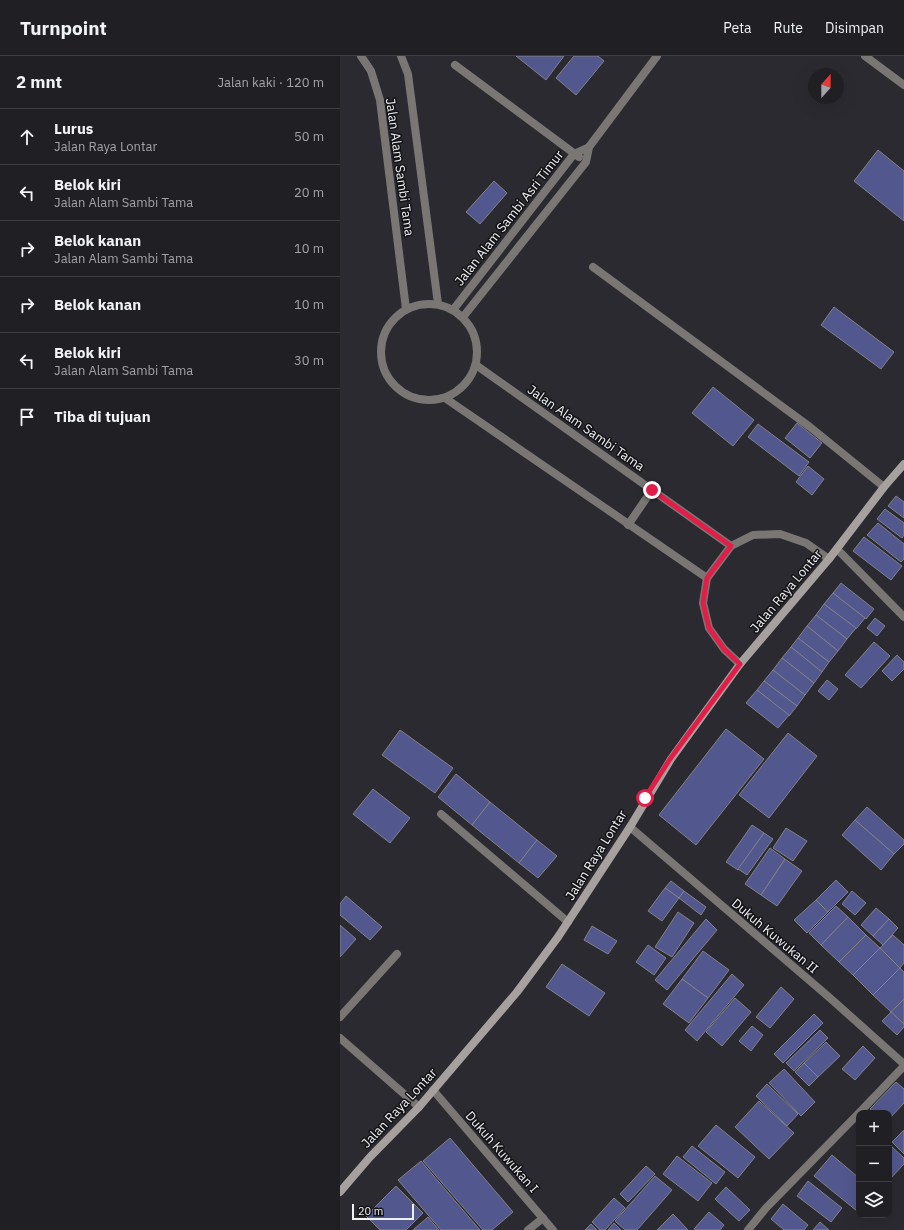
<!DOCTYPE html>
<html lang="id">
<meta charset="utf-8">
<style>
body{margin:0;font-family:"IBM Plex Sans",sans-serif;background:#2d2d31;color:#f1f3f6}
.controls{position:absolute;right:12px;bottom:12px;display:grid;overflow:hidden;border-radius:8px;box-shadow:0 4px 16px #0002}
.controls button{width:36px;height:36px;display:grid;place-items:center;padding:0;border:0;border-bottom:1px solid #3d3e41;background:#202024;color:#f1f3f6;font:20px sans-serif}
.compass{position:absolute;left:468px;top:12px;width:36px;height:36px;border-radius:50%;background:#202024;box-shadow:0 4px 16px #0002;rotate:21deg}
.scale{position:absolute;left:12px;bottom:10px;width:62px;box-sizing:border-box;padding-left:4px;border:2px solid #eff0f4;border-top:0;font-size:11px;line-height:14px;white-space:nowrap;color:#eff0f4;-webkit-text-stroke:3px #131316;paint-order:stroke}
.stop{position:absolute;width:12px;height:12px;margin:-9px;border:3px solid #e11d48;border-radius:50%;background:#fff}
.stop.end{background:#e11d48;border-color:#fff;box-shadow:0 1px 4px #0008}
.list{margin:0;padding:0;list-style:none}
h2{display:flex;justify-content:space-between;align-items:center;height:52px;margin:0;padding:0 16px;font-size:17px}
h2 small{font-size:13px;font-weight:400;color:#a2a3a6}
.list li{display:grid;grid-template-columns:26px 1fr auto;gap:12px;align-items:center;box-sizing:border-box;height:56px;padding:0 16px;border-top:1px solid #3d3e41}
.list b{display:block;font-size:15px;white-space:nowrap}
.list p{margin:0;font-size:13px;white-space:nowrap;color:#a2a3a6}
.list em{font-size:13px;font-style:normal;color:#a2a3a6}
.icon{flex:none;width:22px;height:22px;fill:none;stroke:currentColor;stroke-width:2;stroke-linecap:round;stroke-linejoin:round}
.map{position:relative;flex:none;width:564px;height:1174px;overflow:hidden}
header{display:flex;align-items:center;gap:24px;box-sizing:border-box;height:56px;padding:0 20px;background:#202024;border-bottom:1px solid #3d3e41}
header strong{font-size:19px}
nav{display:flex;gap:22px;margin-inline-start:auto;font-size:14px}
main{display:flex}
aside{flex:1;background:#202024}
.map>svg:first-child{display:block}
</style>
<header>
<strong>Turnpoint</strong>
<nav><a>Peta</a><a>Rute</a><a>Disimpan</a></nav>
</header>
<main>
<aside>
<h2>2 mnt<small>Jalan kaki · 120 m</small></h2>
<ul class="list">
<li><svg class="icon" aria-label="ahead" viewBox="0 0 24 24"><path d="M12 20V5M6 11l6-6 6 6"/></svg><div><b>Lurus</b><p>Jalan Raya Lontar</p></div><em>50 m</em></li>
<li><svg class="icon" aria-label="left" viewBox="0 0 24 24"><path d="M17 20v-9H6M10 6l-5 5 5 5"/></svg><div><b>Belok kiri</b><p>Jalan Alam Sambi Tama</p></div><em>20 m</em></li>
<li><svg class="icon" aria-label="right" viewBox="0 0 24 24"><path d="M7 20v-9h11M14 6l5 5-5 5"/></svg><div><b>Belok kanan</b><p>Jalan Alam Sambi Tama</p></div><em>10 m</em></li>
<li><svg class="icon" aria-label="right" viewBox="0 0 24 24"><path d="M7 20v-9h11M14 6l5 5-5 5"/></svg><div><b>Belok kanan</b></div><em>10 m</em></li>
<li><svg class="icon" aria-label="left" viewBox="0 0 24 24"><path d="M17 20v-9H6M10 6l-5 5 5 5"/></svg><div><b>Belok kiri</b><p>Jalan Alam Sambi Tama</p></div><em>30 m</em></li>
<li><svg class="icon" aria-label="arrive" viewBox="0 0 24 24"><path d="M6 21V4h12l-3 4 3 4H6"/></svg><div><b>Tiba di tujuan</b></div></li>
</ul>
</aside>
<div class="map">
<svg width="564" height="1174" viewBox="0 0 564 1174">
<rect width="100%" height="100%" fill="#2a2a30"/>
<g fill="#52588e" stroke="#808188">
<polygon points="176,0 224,0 206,24"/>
<polygon points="234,0 258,0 264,5 236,39 216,22"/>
<polygon points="538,94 564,115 564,165 514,125"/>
<polygon points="154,125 167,137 140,168 126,156"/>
<polygon points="494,251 554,296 541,313 481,269"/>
<polygon points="373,331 414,364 393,390 352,357"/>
<polygon points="457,367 482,387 470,402 445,382"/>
<polygon points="418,368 469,406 459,420 408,381"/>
<polygon points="468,410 484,423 472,439 456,426"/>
<polygon points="556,440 564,446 564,462 548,450"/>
<polygon points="545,453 564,467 564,479 562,482 537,463"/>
<polygon points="538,467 564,488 564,503 561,506 527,479"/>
<polygon points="524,481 562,510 551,524 513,495"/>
<polygon points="501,527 534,553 526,563 493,537"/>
<polygon points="493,537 525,562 516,573 484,548"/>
<polygon points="484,548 516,572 507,583 476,559"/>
<polygon points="476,559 507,583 498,595 467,570"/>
<polygon points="535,562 545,570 537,580 527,572"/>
<polygon points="467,570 498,595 489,606 458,582"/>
<polygon points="458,582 489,606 482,616 451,591"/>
<polygon points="534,586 550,600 521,632 505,619"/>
<polygon points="451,591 482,616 474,627 442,602"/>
<polygon points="557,599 564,606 564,613 552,625 542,615"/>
<polygon points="442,602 474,627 465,639 433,614"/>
<polygon points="433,614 465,639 457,650 424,625"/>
<polygon points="487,624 498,633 489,644 478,635"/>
<polygon points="424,625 457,650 449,660 417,634"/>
<polygon points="417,634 449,659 438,672 406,647"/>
<polygon points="386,673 424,703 356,789 319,759"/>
<polygon points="60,674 113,712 95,737 42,699"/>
<polygon points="448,677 477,700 429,762 399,739"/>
<polygon points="116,718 150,746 132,769 98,741"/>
<polygon points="33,733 70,762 50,787 13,758"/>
<polygon points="150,746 197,784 179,807 132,769"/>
<polygon points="527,751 564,784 564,788 554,798 515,764"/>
<polygon points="515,764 554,798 541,814 502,779"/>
<polygon points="412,769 424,777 398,814 386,806"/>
<polygon points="446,772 467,785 453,805 433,792"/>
<polygon points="424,777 433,783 407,819 398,813"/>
<polygon points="197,784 217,800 198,822 179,807"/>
<polygon points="430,792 445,803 421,839 405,828"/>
<polygon points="445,803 462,815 437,850 421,839"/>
<polygon points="496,824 508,836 488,856 476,844"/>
<polygon points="331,825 344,835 339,842 325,832"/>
<polygon points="325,832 339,842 322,865 308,855"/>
<polygon points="344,835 366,851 361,859 339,842"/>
<polygon points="512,835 526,847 515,859 502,848"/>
<polygon points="6,840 42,871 30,884 0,859 0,848"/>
<polygon points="476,844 488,856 467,877 454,864"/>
<polygon points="496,850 508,861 481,889 469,877"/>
<polygon points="536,852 549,863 533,880 521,869"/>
<polygon points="338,856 354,867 332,901 315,891"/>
<polygon points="508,861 526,879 499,906 481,889"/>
<polygon points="366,863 377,874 327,934 315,924"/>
<polygon points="549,863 558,872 543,889 533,880"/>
<polygon points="0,869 16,883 0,901"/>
<polygon points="252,870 277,885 268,898 244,884"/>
<polygon points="526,879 540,892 513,919 499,906"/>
<polygon points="553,879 564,889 564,907 560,912 540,892"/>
<polygon points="308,889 326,902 314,919 296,906"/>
<polygon points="540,892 560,912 533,939 513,919"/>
<polygon points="363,895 389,914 368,942 342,923"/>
<polygon points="222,908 265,937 249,960 206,931"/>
<polygon points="560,912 564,916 564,943 551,956 533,939"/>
<polygon points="392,918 404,929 357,985 345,974"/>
<polygon points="342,923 368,942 349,967 323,948"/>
<polygon points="441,931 454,943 430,972 416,961"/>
<polygon points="395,942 411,956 382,990 366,976"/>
<polygon points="564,943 564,968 551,956"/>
<polygon points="551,956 564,968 564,971 557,979 542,965"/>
<polygon points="474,958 483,967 443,1007 434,998"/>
<polygon points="412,970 423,979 411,995 399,985"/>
<polygon points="480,974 488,982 454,1015 446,1007"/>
<polygon points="486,986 500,1000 478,1021 464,1007"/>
<polygon points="523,990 535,1002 515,1024 502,1013"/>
<polygon points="464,1007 478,1021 469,1030 455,1016"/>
<polygon points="444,1013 475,1046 461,1060 429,1027"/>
<polygon points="556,1026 564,1033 564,1047 549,1063 549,1057 535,1057 530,1053"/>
<polygon points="427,1028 458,1058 447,1070 416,1040"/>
<polygon points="419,1045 454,1077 429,1103 395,1071"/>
<polygon points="376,1069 415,1101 398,1122 358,1090"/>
<polygon points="564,1074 564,1098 552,1086"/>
<polygon points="110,1082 173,1156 152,1174 143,1174 83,1105"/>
<polygon points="352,1090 385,1116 376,1128 343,1101"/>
<polygon points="551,1090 564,1102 564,1108 549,1124 549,1092"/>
<polygon points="492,1099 519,1122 519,1153 517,1155 474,1120"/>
<polygon points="337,1100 372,1127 358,1145 323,1118"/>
<polygon points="81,1105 140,1174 101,1174 58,1124"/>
<polygon points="306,1110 315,1118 288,1146 280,1138"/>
<polygon points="315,1120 332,1134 297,1174 285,1174 275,1165"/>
<polygon points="468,1125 502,1152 491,1166 457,1140"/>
<polygon points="56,1130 83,1157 66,1174 40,1174 26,1160"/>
<polygon points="386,1131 410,1154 399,1165 375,1143"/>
<polygon points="274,1142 285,1152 265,1174 260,1174 252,1166"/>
<polygon points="443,1148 468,1169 464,1174 444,1174 431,1163"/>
<polygon points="369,1156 384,1169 380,1174 356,1174 354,1173"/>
<polygon points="333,1158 348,1174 317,1174"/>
<polygon points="88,1161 99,1174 73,1174"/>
<polygon points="480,1166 489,1174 473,1174"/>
<polygon points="274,1167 281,1174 268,1174"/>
<polygon points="251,1168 257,1174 245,1174"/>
</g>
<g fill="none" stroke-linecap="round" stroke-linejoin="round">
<g stroke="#797674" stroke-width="8">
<polyline points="253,211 470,371 544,431"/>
<polyline points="101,758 228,866"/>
<polyline points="0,961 57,898"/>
<polyline points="0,982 79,1051"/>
</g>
<g stroke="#797674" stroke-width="8">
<polyline points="21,0 31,15 40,44 66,253"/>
<polyline points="61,0 68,18 98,248"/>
<polyline points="525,0 564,29"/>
<polyline points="115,9 239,101"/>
<circle cx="89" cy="296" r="48"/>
<polyline points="113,254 234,98 249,91"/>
<polyline points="123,261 246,106 249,91 317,0"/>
<polyline points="136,309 391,490"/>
<polyline points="105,342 367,522"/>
<polyline points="288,469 312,434"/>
<polyline points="497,493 564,561"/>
<polyline points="400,608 384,593 369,572 363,547 367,522 391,490 413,479 440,478 466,487 489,503"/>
<polyline points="290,771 490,942 564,1008"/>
<polyline points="93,1034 213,1174"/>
<polyline points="519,1057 564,1010"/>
<polyline points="188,1174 203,1162"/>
<polyline points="408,1174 426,1152 519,1057"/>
</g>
<polyline stroke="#a6a19e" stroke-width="8" points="0,1136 30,1101 79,1051 177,936 218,881 290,771 331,703 400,608 489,503 544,431 564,408"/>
</g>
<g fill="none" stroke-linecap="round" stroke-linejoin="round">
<polyline stroke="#e11d48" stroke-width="5" points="305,742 330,703 400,608 384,593 369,572 363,547 367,522 391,490 312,434"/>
</g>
<g text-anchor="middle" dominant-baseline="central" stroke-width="3" stroke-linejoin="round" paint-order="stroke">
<g font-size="13" fill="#eff0f4" stroke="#131316">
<text transform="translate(60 111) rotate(82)">Jalan Alam Sambi Tama</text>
<text transform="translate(169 162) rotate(-52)">Jalan Alam Sambi Asri Timur</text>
<text transform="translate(246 372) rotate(35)">Jalan Alam Sambi Tama</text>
<text transform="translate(446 535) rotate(-50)">Jalan Raya Lontar</text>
<text transform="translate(256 799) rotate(-58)">Jalan Raya Lontar</text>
<text transform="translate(435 880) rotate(40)">Dukuh Kuwukan II</text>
<text transform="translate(59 1052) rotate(-47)">Jalan Raya Lontar</text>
<text transform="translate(162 1096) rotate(49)">Dukuh Kuwukan I</text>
</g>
</g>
</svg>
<div class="controls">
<button>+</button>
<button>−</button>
<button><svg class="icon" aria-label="layers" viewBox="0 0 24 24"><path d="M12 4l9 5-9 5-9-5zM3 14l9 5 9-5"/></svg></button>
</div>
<svg class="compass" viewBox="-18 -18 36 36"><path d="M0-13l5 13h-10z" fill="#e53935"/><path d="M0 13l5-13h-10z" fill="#a2a3a6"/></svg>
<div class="scale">20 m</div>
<div class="stop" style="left:305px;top:742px"></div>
<div class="stop end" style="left:312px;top:434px"></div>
</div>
</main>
